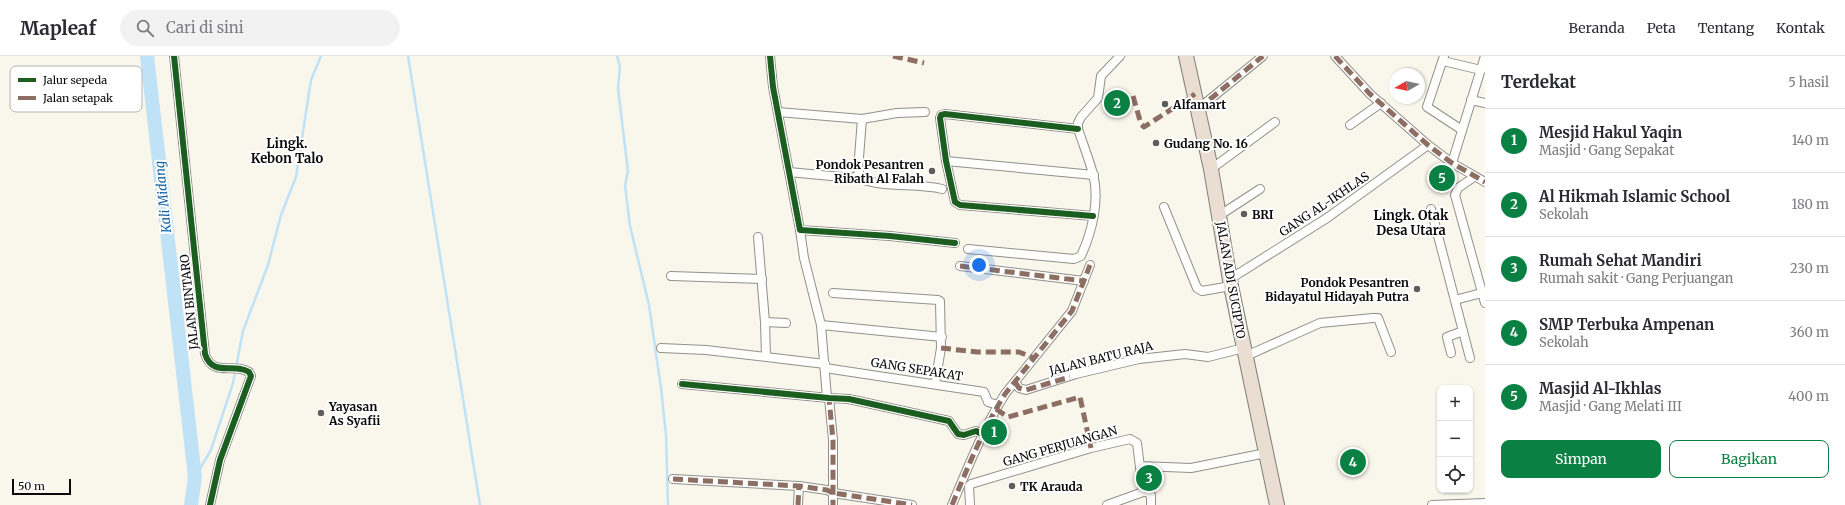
<!DOCTYPE html>
<html lang="id">
<meta charset="utf-8">
<style>
body{margin:0;font-family:Merriweather,serif;background:#f2f2f3;color:#2b2b33}
.controls{position:absolute;right:12px;bottom:12px;display:grid;overflow:hidden;border-radius:8px;box-shadow:0 1px 3px #0004}
.controls button{width:36px;height:36px;display:grid;place-items:center;padding:0;border:0;border-bottom:1px solid #e1e1e2;background:#fff;color:#2b2b33;font:20px sans-serif}
.compass{position:absolute;left:1389px;top:12px;width:36px;height:36px;border-radius:50%;background:#fff;box-shadow:0 1px 3px #0004;rotate:261deg}
.scale{position:absolute;left:12px;bottom:10px;width:59px;box-sizing:border-box;padding-left:4px;border:2px solid #0a0a0a;border-top:0;font-size:11px;line-height:14px;white-space:nowrap;color:#0a0a0a;-webkit-text-stroke:3px #fff;paint-order:stroke}
.you{position:absolute;left:979px;top:209px;width:14px;height:14px;margin:-10px;border:3px solid #fff;border-radius:50%;background:#1a73e8;box-shadow:0 0 0 6px #1a73e833}
.badge{display:grid;place-items:center;width:26px;height:26px;border-radius:50%;background:#0b8043;color:#fff;font-size:13px;font-weight:700}
.pin{position:absolute;translate:-50% -50%;border:2px solid #fff;box-shadow:0 1px 4px #0006}
.list{margin:0;padding:0;list-style:none}
h2{display:flex;justify-content:space-between;align-items:center;height:52px;margin:0;padding:0 16px;font-size:17px}
h2 small{font-size:13px;font-weight:400;color:#7c7c81}
.list li{display:grid;grid-template-columns:26px 1fr auto;gap:12px;align-items:center;box-sizing:border-box;height:64px;padding:0 16px;border-top:1px solid #e1e1e2}
.list b{display:block;font-size:15px;white-space:nowrap}
.list p{margin:0;font-size:13px;white-space:nowrap;color:#7c7c81}
.list em{font-size:13px;font-style:normal;color:#7c7c81}
.actions{display:flex;gap:8px;padding:12px 16px}
.actions a{flex:1;padding:9px 0;border:1px solid #0b8043;border-radius:8px;text-align:center;font-size:14px;color:#0b8043}
.actions .main{background:#0b8043;color:#fff}
.icon{flex:none;width:22px;height:22px;fill:none;stroke:currentColor;stroke-width:2;stroke-linecap:round;stroke-linejoin:round}
.map{position:relative;flex:none;width:1485px;height:449px;overflow:hidden}
header{display:flex;align-items:center;gap:24px;box-sizing:border-box;height:56px;padding:0 20px;background:#fff;border-bottom:1px solid #e1e1e2}
header strong{font-size:19px}
nav{display:flex;gap:22px;margin-inline-start:auto;font-size:14px}
.search{width:280px;height:36px;background:#f2f2f3;display:flex;align-items:center;gap:10px;box-sizing:border-box;padding:0 14px;border-radius:22px;color:#7c7c81;font-size:15px}
main{display:flex}
aside{flex:1;background:#fff}
.map>svg:first-child{display:block}
</style>
<header>
<strong>Mapleaf</strong>
<div class="search"><svg class="icon" aria-label="search" viewBox="0 0 24 24"><circle cx="10" cy="10" r="6"/><path d="M15 15l6 6"/></svg>Cari di sini</div>
<nav><a>Beranda</a><a>Peta</a><a>Tentang</a><a>Kontak</a></nav>
</header>
<main>
<div class="map">
<svg width="1485" height="449" viewBox="0 0 1485 449">
<rect width="100%" height="100%" fill="#f9f6ec"/>
<g fill="none" stroke-linecap="round" stroke-linejoin="round">
<g stroke="#c0e2f6" stroke-width="2.5">
<polyline points="408,0 480,449"/>
<polyline points="617,0 620,11 618,32 628,115 625,129 630,170 649,249 661,332 666,379 668,449"/>
<polyline points="195,421 211,394 233,327 243,275 268,209 281,159 296,121 311,24 321,0"/>
</g>
<polyline stroke="#c0e2f6" stroke-width="14" points="147,0 195,421 191,449"/>
<g stroke="#92908c" stroke-width="10">
<g id="street">
<path d="M174,0L205,298C213,322 234,306 249,316L251,320L220,404L210,449"/>
<polyline points="770,0 773,31 800,174 890,180 955,187"/>
<polyline points="1335,0 1370,38 1428,89 1452,107 1485,126"/>
<polyline points="1444,0 1427,51 1462,74"/>
<polyline points="1443,5 1481,14"/>
<polyline points="1471,44 1485,47"/>
<polyline points="1198,53 1263,0"/>
<path d="M778,56L862,63L858,114L862,123C884,132 918,127 942,133"/>
<polyline points="862,63 897,57 925,56"/>
<polyline points="1350,69 1381,47"/>
<polyline points="1078,73 945,58 941,59 940,62 946,105 955,146 960,149 1093,160"/>
<polyline points="946,105 1094,119"/>
<polyline points="1452,107 1485,0"/>
<polyline points="1211,113 1275,66"/>
<polyline points="789,116 852,122 860,119"/>
<polyline points="1474,121 1458,132 1455,139 1485,247"/>
<polyline points="1164,151 1197,232 1202,235 1231,230"/>
<polyline points="1431,153 1470,302"/>
<polyline points="1220,159 1260,133"/>
<polyline points="800,174 804,202 821,269 827,342"/>
<polyline points="758,181 765,266 766,300"/>
<path d="M968,193L1074,203L1081,200C1092,176 1100,144 1093,118C1089,103 1083,88 1078,73V67L1081,61L1098,42L1101,20L1120,0"/>
<polyline points="960,210 1084,225"/>
<polyline points="671,220 762,223"/>
<polyline points="1230,223 1327,162 1428,89"/>
<polyline points="833,237 938,244 940,245 941,292 935,328"/>
<polyline points="1455,244 1485,236"/>
<polyline points="765,266 786,267"/>
<polyline points="821,269 942,281"/>
<polyline points="661,292 706,294 825,308"/>
<polyline points="1451,297 1447,281 1463,275"/>
<polyline points="1246,300 1320,267 1373,262 1378,262 1391,296"/>
<polyline points="825,312 984,336 988,346 998,349"/>
<polyline points="1015,326 1019,332 1026,334 1076,318 1139,303 1185,298 1208,301 1244,292"/>
<polyline points="682,328 829,342 849,343 949,365 958,378 964,379 976,375 982,378"/>
<polyline points="829,342 833,384 833,449"/>
<polyline points="1140,410 1191,412 1266,397"/>
<polyline points="673,423 799,430 827,434 833,437 912,449"/>
<polyline points="1143,436 1147,436 1151,439 1151,449"/>
<polyline points="798,449 799,430"/>
<path d="M952,449C968,411 983,373 1005,338L1072,255L1090,209"/>
<polyline points="970,449 969,430 971,428 1091,392 1130,383 1137,387 1143,436 1107,449"/>
<polyline points="1432,449 1485,447"/>
</g>
</g>
<g stroke="#7f7e79" stroke-width="16">
<polyline id="highway" points="1186,0 1211,113 1231,230 1277,449"/>
</g>
<use href="#street" stroke="#fefefc" stroke-width="8"/>
<use href="#highway" stroke="#eaddd1" stroke-width="14"/>
<g stroke="#8d6e63" stroke-width="5" stroke-dasharray="10 5" stroke-linecap="butt">
<polyline points="893,0 924,7"/>
<polyline points="1335,0 1370,38 1428,89 1452,107 1485,126"/>
<polyline points="1133,40 1141,68 1144,71 1195,38"/>
<polyline points="1198,53 1263,0"/>
<polyline points="960,210 1084,225"/>
<polyline points="941,292 977,296 1019,296 1034,302"/>
<polyline points="1015,326 1019,332 1026,334 1070,321"/>
<polyline points="832,343 829,342 833,384 833,449"/>
<polyline points="996,353 1008,361 1080,341 1091,392"/>
<polyline points="673,423 799,430 827,434 833,437 912,449"/>
<polyline points="798,449 799,430"/>
<path d="M952,449C968,411 983,373 1005,338L1072,255L1090,209"/>
</g>
<g stroke="#fff" stroke-width="8">
<g id="cycleway">
<path d="M174,0L205,298C213,322 234,306 249,316L251,320L220,404L210,449"/>
<polyline points="770,0 773,31 800,174 890,180 955,187"/>
<polyline points="1078,73 945,58 941,59 940,62 946,105 955,146 960,149 1093,160"/>
<polyline points="682,328 829,342 849,343 949,365 958,378 964,379 976,375 982,378"/>
</g>
</g>
<use href="#cycleway" stroke="#1b5e20" stroke-width="6"/>
</g>
<g fill="#5e5d59" stroke="#fff" stroke-width="1.5">
<circle cx="1165" cy="48" r="4"/>
<circle cx="1156" cy="87" r="4"/>
<circle cx="932" cy="115" r="4"/>
<circle cx="1244" cy="158" r="4"/>
<circle cx="1417" cy="233" r="4"/>
<circle cx="321" cy="357" r="4"/>
<circle cx="1012" cy="430" r="4"/>
</g>
<g text-anchor="middle" dominant-baseline="central" stroke-width="4" stroke-linejoin="round" paint-order="stroke">
<g font-size="12" font-weight="bold" fill="#0a0a0a" stroke="#fff" text-anchor="start">
<text x="1173" y="48">Alfamart</text>
<text x="1164" y="87">Gudang No. 16</text>
<text x="924" y="108" text-anchor="end">Pondok Pesantren<tspan x="924" dy="14">Ribath Al Falah</tspan></text>
<text x="1252" y="158">BRI</text>
<text x="1409" y="226" text-anchor="end">Pondok Pesantren<tspan x="1409" dy="14">Bidayatul Hidayah Putra</tspan></text>
<text x="329" y="350">Yayasan<tspan x="329" dy="14">As Syafii</tspan></text>
<text x="1020" y="430">TK Arauda</text>
</g>
<g font-size="12" fill="#0a0a0a" stroke="#fff">
<text transform="translate(1324 148) rotate(-34)">GANG AL-IKHLAS</text>
<text transform="translate(1231 224) rotate(80)">JALAN ADI SUCIPTO</text>
<text transform="translate(189 246) rotate(-96)">JALAN BINTARO</text>
<text transform="translate(1101 302) rotate(-14)">JALAN BATU RAJA</text>
<text transform="translate(917 313) rotate(9)">GANG SEPAKAT</text>
<text transform="translate(1060 390) rotate(-16)">GANG PERJUANGAN</text>
</g>
<g font-size="13" font-weight="bold" fill="#0a0a0a" stroke="#fff">
<text x="287" y="87">Lingk.<tspan x="287" dy="15">Kebon Talo</tspan></text>
<text x="1411" y="159">Lingk. Otak<tspan x="1411" dy="15">Desa Utara</tspan></text>
</g>
<g font-size="13" font-style="italic" fill="#0c5fa2" stroke="#fff">
<text transform="translate(163 141) rotate(-96)">Kali Midang</text>
</g>
</g>
<rect x="10" y="10" width="132" height="46" rx="6" fill="#fff" stroke="#b6b6b6" stroke-width="1"/>
<rect x="18" y="22" width="18" height="4" fill="#1b5e20"/>
<rect x="18" y="40" width="18" height="4" fill="#8d6e63"/>
<g font-size="11" fill="#0a0a0a">
<text x="43" y="28">Jalur sepeda</text>
<text x="43" y="46">Jalan setapak</text>
</g>
</svg>
<div class="controls">
<button>+</button>
<button>−</button>
<button><svg class="icon" aria-label="locate" viewBox="0 0 24 24"><circle cx="12" cy="12" r="6"/><path d="M12 2v4M12 18v4M2 12h4M18 12h4"/></svg></button>
</div>
<svg class="compass" viewBox="-18 -18 36 36"><path d="M0-13l5 13h-10z" fill="#e53935"/><path d="M0 13l5-13h-10z" fill="#7c7c81"/></svg>
<div class="scale">50 m</div>
<div class="you"></div>
<div class="pin badge" style="left:994px;top:376px">1</div>
<div class="pin badge" style="left:1117px;top:47px">2</div>
<div class="pin badge" style="left:1149px;top:422px">3</div>
<div class="pin badge" style="left:1353px;top:406px">4</div>
<div class="pin badge" style="left:1442px;top:122px">5</div>
</div>
<aside>
<h2>Terdekat<small>5 hasil</small></h2>
<ul class="list">
<li><span class="badge">1</span><div><b>Mesjid Hakul Yaqin</b><p>Masjid · Gang Sepakat</p></div><em>140 m</em></li>
<li><span class="badge">2</span><div><b>Al Hikmah Islamic School</b><p>Sekolah</p></div><em>180 m</em></li>
<li><span class="badge">3</span><div><b>Rumah Sehat Mandiri</b><p>Rumah sakit · Gang Perjuangan</p></div><em>230 m</em></li>
<li><span class="badge">4</span><div><b>SMP Terbuka Ampenan</b><p>Sekolah</p></div><em>360 m</em></li>
<li><span class="badge">5</span><div><b>Masjid Al-Ikhlas</b><p>Masjid · Gang Melati III</p></div><em>400 m</em></li>
</ul>
<div class="actions"><a class="main">Simpan</a><a>Bagikan</a></div>
</aside>
</main>
